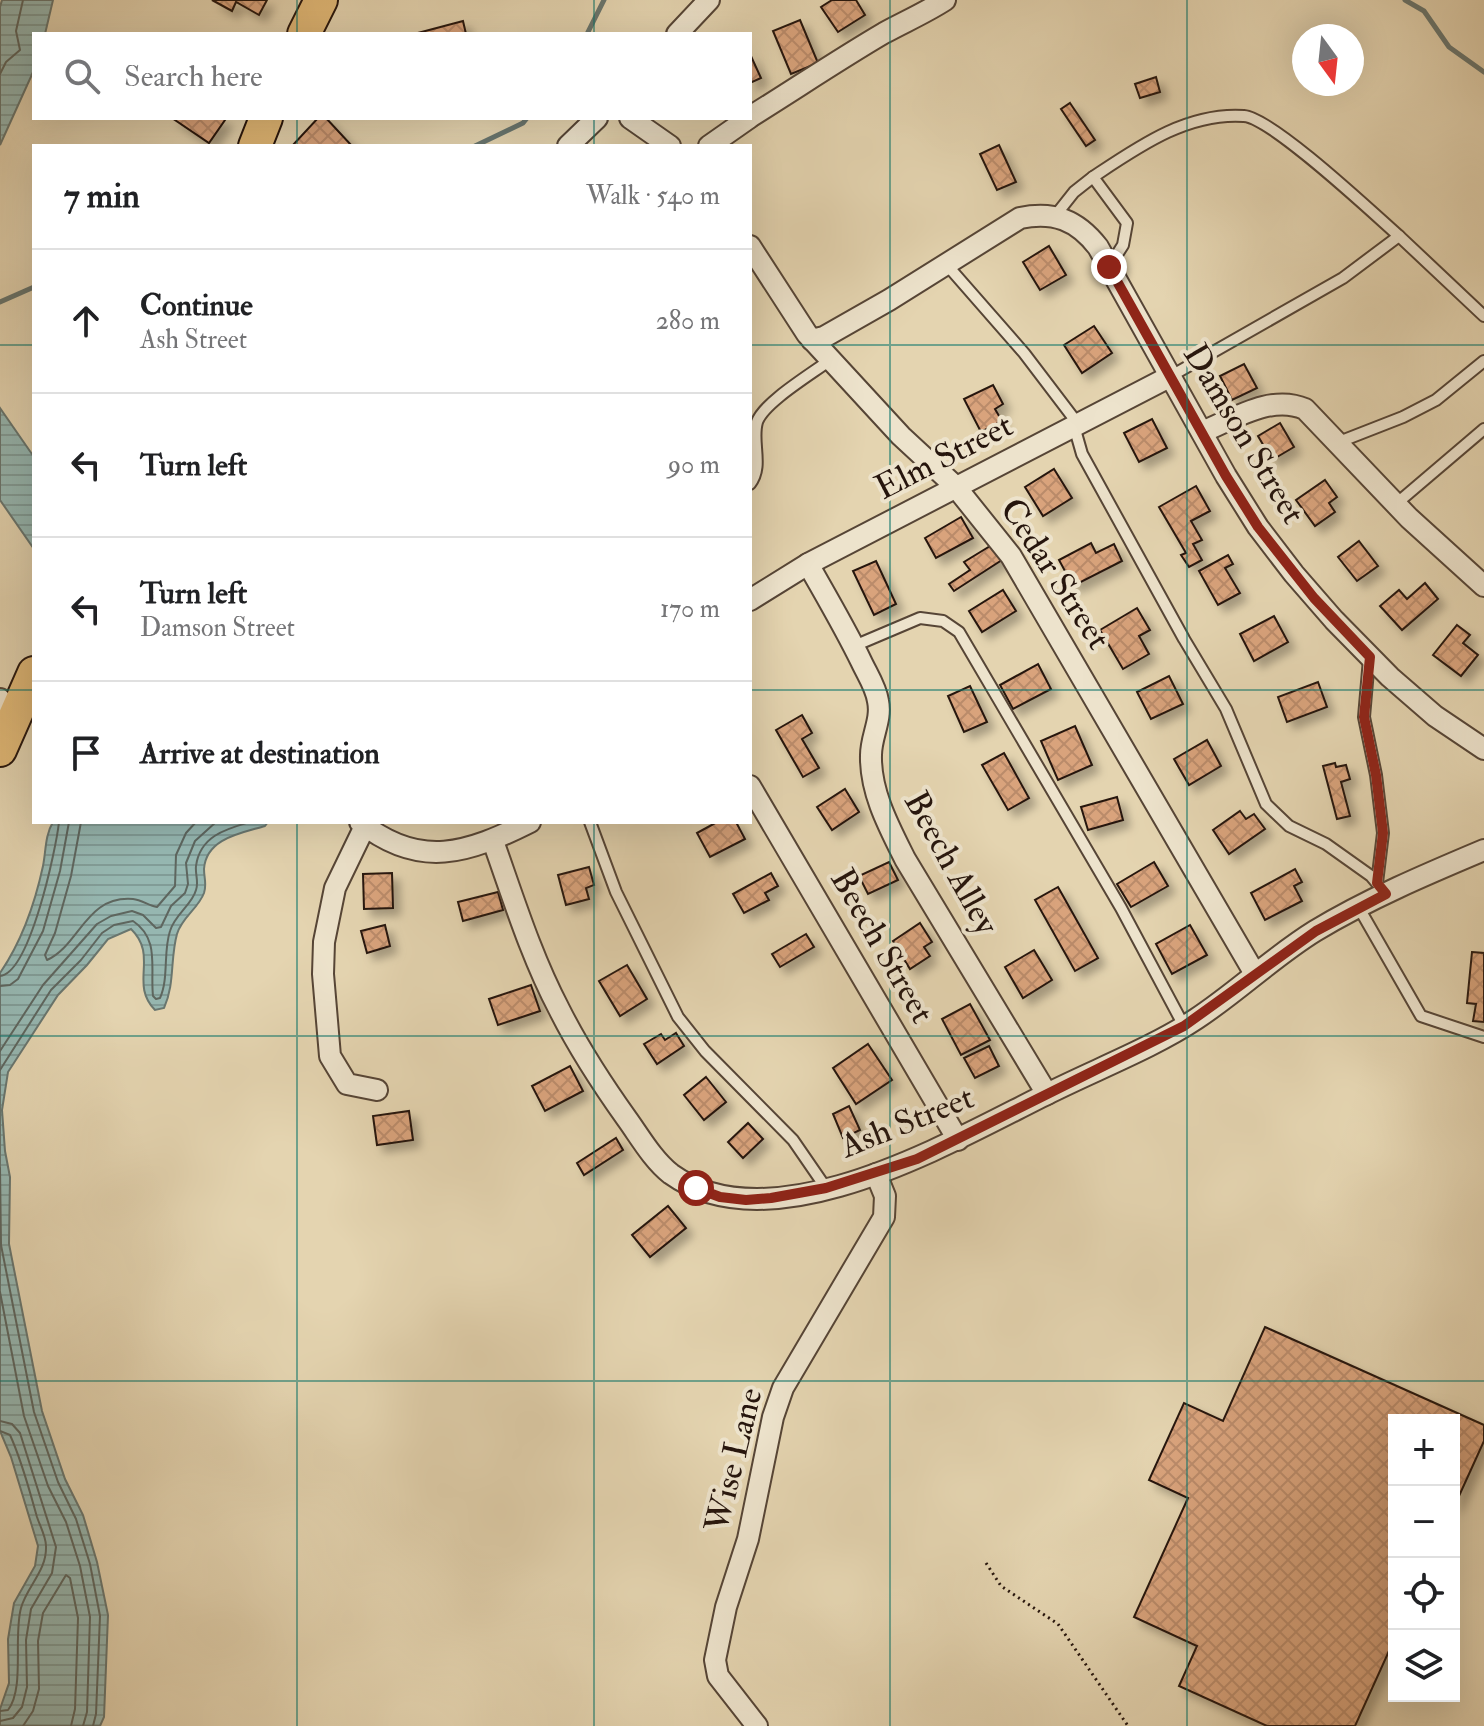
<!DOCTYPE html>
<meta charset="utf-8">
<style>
body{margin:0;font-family:"IM FELL Double Pica",serif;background:#f2f2f2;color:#202124}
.controls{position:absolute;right:24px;bottom:24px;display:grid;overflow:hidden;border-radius:0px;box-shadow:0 8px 32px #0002}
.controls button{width:72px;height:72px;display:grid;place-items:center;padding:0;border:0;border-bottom:2px solid #e0e0e0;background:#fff;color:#202124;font:40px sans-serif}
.compass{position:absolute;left:1292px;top:24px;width:72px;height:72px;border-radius:50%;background:#fff;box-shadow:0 8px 32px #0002;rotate:165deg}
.stop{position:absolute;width:24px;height:24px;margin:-18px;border:6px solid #8f2418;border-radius:50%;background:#fff}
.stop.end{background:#8f2418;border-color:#fff;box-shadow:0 2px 8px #0008}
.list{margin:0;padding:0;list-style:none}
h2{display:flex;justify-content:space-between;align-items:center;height:104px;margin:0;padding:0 32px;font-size:34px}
h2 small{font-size:26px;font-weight:400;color:#757577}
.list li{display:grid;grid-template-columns:52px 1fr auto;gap:24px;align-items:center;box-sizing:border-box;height:144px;padding:0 32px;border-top:2px solid #e0e0e0}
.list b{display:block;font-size:30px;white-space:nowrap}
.list p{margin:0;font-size:26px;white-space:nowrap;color:#757577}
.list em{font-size:26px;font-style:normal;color:#757577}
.icon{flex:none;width:44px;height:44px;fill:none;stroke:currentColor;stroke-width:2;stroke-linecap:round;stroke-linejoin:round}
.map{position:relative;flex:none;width:1484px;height:1726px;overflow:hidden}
.search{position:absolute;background:#fff;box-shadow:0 8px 32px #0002;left:32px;top:32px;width:720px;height:88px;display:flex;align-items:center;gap:20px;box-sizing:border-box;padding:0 28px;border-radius:0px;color:#757577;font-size:30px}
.panel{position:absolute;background:#fff;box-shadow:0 8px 32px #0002;left:32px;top:144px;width:720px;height:680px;border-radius:0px}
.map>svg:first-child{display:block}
</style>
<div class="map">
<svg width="1484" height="1726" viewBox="0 0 1484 1726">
<defs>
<pattern id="water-rules" width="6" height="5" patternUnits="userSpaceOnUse" patternTransform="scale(2)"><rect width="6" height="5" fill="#96b7b1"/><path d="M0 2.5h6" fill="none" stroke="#819c97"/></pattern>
<pattern id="building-cross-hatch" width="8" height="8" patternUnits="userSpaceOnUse" patternTransform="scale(2)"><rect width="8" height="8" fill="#d9a37c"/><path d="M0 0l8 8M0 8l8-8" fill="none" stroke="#ba8b6a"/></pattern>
<filter id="shadow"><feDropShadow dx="7" dy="7" stdDeviation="4" flood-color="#0004"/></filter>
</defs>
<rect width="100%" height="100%" fill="#e4d4b0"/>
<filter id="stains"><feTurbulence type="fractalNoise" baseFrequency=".0025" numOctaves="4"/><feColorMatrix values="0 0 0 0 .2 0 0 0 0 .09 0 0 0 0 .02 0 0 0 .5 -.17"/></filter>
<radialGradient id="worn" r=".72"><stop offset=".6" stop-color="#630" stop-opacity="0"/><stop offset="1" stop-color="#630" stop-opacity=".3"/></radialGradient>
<g fill="url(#water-rules)" stroke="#69766f" stroke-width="2">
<polygon points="2,0 53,0 45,34 34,34 34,70 0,145 0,7"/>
<polygon points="0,408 34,457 34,549 0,500"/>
<path d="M53,822H268L265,826C242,833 206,838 204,869C204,878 207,884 204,893C198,909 182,917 177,934C170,959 175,984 164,1008L155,1010C129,984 159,956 131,929L108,939L87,965L58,995L8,1072L2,1110L5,1151L10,1177L9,1244L42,1411L65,1479L83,1515L97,1562L108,1615L104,1717L100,1726H0V1709L9,1683L8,1639L14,1603L35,1566L38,1546L11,1457L0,1431V973C22,941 35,903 43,866C46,851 45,835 53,822Z"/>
</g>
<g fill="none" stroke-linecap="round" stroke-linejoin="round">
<g stroke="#5e665f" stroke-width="2">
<polyline points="0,74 6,62 20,50 16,31 23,0"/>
<path d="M81,822L71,876L55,933L45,955L47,960C80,945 86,895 133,899C142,900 149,906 157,907L175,886L176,855L186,833L196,822"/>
<path d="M0,976C30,973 56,849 59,822"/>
<polyline points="0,986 10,985 18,979 43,931 60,871 69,822"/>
<polyline points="0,1051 43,985 97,924 111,916 132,911 143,915 156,928 161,927 171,906 185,893 188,884 186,863 195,841 216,822"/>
<path d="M0,1070L51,990L81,960L102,933L114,925L133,921C160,939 150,968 153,996L156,999L160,998C169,978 163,952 170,931C175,914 192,905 196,890C199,882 195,874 196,866C200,836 226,829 250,822"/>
<polyline points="0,1168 1,1245 34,1412 58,1482 76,1519 90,1564 100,1616 96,1714 93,1726"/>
<polyline points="0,1292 24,1416 48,1486 66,1522 80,1566 90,1617 87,1712 83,1726"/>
<polyline points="0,1421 12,1424 20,1433 56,1547 52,1573 31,1609 26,1640 27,1687 22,1707 13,1718 0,1721"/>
<path d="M0,1431L10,1435C22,1461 29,1489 37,1517C40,1526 46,1537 46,1546C47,1571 27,1586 21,1608C13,1637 25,1688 8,1710L0,1711"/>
<polyline points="23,1726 33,1711 39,1689 38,1641 43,1613 66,1575 70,1578 78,1618 75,1709 71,1726"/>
</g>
<g stroke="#69766f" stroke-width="5">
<polyline points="1405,0 1424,11 1449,47 1484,72"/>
<polyline points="587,34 604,0"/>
<polyline points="475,146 523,123 527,118"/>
<polyline points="0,302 34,287"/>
</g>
</g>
<g fill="url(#building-cross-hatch)" stroke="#26150d" stroke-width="2" filter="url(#shadow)">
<polygon points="212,0 267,0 259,15 236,2 232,11"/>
<polygon points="832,0 856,0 865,15 838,32 821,7"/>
<polygon points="800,20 818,63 791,74 773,31"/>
<polygon points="463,21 466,34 414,34"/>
<polygon points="750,54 761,78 750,83"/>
<polygon points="1156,77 1160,92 1140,98 1135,84"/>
<polygon points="1070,103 1095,140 1086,146 1061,109"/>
<polygon points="172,118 222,118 225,120 209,143"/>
<polygon points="318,118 326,118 352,146 292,146"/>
<polygon points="999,145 1016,182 997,190 980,154"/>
<polygon points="1049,246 1066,275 1040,290 1023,262"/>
<polygon points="1094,326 1112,353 1082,373 1064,345"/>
<polygon points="1244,364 1257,388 1232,400 1220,376"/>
<polygon points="993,385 1003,404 995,409 1002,421 981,432 964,399"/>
<polygon points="1152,419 1167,448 1139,462 1124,433"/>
<polygon points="1280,423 1294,447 1272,460 1258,436"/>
<polygon points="1054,469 1072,498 1043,516 1025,487"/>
<polygon points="1325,480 1337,497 1329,503 1335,512 1315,526 1296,500"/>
<polygon points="1196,486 1210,511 1191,521 1202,540 1193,544 1202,560 1189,567 1181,555 1186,553 1159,507"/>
<polygon points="961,517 973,538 936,558 925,538"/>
<polygon points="1359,541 1378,566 1357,581 1338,557"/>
<polygon points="995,543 1005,558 954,591 949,584 970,570 964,562"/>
<polygon points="1091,543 1096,553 1114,544 1122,561 1073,586 1059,560"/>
<polygon points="1228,555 1233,564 1225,568 1240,593 1218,605 1199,571"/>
<polygon points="876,561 896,604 874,615 853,571"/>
<polygon points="1425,583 1438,599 1402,630 1380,606 1399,590 1407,599"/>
<polygon points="1003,590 1016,611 982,632 969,611"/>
<polygon points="1137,608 1150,630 1139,636 1149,654 1123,669 1100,630"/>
<polygon points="1274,616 1288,642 1254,661 1240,634"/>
<polygon points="1457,625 1470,635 1463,643 1478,655 1461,676 1433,655"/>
<polygon points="1038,664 1051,689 1013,709 1000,685"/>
<polygon points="1169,676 1183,704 1151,719 1137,692"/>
<polygon points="1318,682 1327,707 1287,722 1278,697"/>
<polygon points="970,686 987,722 964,732 948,696"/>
<polygon points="802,715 812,733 802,739 819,768 803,777 776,730"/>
<polygon points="1075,726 1092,765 1058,780 1041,741"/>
<polygon points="1207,740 1221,766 1189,785 1174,759"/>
<polygon points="1004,753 1029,798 1008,810 982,765"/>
<polygon points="1335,763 1336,767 1346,765 1350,779 1341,782 1350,816 1337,819 1323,766"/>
<polygon points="845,789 859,812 832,830 817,807"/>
<polygon points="1117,797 1123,820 1088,830 1081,807"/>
<polygon points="1240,811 1246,819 1254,814 1265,829 1229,854 1213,830"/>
<polygon points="717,822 736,822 745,839 710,857 697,833"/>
<polygon points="889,862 898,880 868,894 859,876"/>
<polygon points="1154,862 1168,886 1131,907 1117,884"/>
<polygon points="589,867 594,885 586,888 589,899 566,905 558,875"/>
<polygon points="1295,869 1302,882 1294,886 1302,901 1265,920 1251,893"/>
<polygon points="392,873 393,908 364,909 363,874"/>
<polygon points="771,873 778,886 765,893 769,900 744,913 733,894"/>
<polygon points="1058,887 1098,958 1075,971 1035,900"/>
<polygon points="498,892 503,910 463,921 458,902"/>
<polygon points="920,923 932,942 924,947 930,956 910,969 893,941"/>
<polygon points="385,925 390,946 367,953 361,931"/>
<polygon points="1190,925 1207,955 1172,974 1156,944"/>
<polygon points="806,934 814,947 780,967 772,954"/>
<polygon points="1034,950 1052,980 1023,998 1005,967"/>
<polygon points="1472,952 1484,953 1484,1022 1473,1021 1476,1004 1467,1003"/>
<polygon points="627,965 647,999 620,1016 599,981"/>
<polygon points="531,985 540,1011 498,1025 489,999"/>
<polygon points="970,1004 990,1040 961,1055 942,1019"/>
<polygon points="676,1033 684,1046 657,1064 644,1044 661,1034 665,1040"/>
<polygon points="868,1044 892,1080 856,1104 833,1068"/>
<polygon points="989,1046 999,1066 975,1078 964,1058"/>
<polygon points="570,1066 583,1091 545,1111 532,1086"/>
<polygon points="706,1077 726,1102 704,1120 684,1095"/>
<polygon points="849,1106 860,1130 843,1138 833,1114"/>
<polygon points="409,1111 413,1140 377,1145 373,1116"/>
<polygon points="748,1123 763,1139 743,1158 728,1142"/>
<polygon points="616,1138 623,1150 584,1175 577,1163"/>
<polygon points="668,1206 686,1228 650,1257 632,1235"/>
<polygon points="1265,1327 1484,1425 1484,1441 1454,1507 1454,1420 1394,1420 1394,1640 1355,1726 1267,1726 1179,1686 1197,1646 1134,1617 1188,1498 1149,1480 1184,1403 1223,1421"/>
</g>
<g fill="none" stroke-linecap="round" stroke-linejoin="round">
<g stroke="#564536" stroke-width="14">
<g id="service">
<path d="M1093,177C1138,147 1187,112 1244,116C1272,118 1373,213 1399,236L1343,278L1171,376"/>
<polyline points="1055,216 1074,192 1093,177 1127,223 1123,245 1109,267"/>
<polyline points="1399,236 1484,316"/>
<polyline points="947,265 1024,353 1078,424"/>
<polyline points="1074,426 1082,454 1184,639 1226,709 1266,804 1289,826 1326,844 1371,876 1386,894"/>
<polyline points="1339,442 1403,417 1436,400 1484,361"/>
<path d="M750,484C764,466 751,442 757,422C764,402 813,373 830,360"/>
<polyline points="1396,504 1484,429"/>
<polyline points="854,646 920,618 943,621 959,632 1121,908 1184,1026"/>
<polyline points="1369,659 1364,717 1376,775 1383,833 1377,883"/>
<polyline points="590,822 616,892 678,1017 705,1051 793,1140 826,1188"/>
<polyline points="1359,908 1421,1016 1484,1037"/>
</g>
</g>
<g stroke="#564536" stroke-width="24">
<g id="minor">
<polyline points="677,34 709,0"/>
<path d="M750,117C795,89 838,60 884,33C904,22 925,13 945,0"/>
<polyline points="630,118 670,146"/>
<polyline points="568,146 597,118"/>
<polyline points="709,146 749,118"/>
<polyline points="750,246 807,334 901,436 955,486 1011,556 1255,974"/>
<path d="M812,340L824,337L889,300L1020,218C1054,211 1077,220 1098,247L1226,476L1258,527L1294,574L1334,620L1390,677L1435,716L1484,749"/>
<path d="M1202,432C1234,419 1271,394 1305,409L1409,518L1484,586"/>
<path d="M808,564C826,596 845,628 861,661C867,674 876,687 878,701C882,720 871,736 871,755C870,792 889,827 905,859L1047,1094"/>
<polyline points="750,600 808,564 1171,376"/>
<polyline points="0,699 10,726"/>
<polyline points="750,786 958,1140"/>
<path d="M360,822C420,870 468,853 530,822"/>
<polyline points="365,826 335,888 324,942 323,974 330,1056 347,1084 377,1090"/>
<path d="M493,841C513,897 531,956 559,1009C578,1047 602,1084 627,1119C640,1137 653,1160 671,1174C774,1248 955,1139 1051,1092C1097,1069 1154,1047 1196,1019C1237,992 1273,957 1315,931C1368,899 1427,874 1484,850"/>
<polyline points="757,1726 718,1676 715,1660 726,1607 748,1539 773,1417 783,1388 884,1217 885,1196 876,1174"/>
</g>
</g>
<g stroke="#26150d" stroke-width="36">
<g id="primary">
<polyline points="304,34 321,0"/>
<polyline points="255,146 266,118"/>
<polyline points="0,750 34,673"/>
</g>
</g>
<polyline stroke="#26150d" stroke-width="3" stroke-dasharray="2 4" stroke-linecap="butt" points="986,1563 1001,1586 1058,1624 1128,1726"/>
<use href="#service" stroke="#ede3cc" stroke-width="10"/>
<use href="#minor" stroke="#ede3cc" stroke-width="20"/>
<use href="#primary" stroke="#e2ba78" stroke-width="32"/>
</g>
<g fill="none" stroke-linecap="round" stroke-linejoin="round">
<polyline stroke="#8f2418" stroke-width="10" points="696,1188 720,1197 746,1200 771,1198 826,1188 917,1159 1184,1026 1316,931 1386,894 1377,883 1383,833 1376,775 1364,717 1370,657 1314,598 1258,527 1226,476 1109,267"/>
</g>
<path fill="none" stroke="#0f766e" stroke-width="2" stroke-opacity="0.55" d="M297,0V34M594,0V34M890,0V1726M1187,0V1726M297,118V146M594,118V146M0,345H34M750,345H1484M0,690H34M750,690H1484M297,822V1726M594,822V1726M0,1036H1484M0,1381H1484"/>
<g text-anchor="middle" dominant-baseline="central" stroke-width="8" stroke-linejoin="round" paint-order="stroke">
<g font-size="34" fill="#26150d" stroke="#ede3cc">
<text transform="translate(1244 434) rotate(59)">Damson Street</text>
<text transform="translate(944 457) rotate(-27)">Elm Street</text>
<text transform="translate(1055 574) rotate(57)">Cedar Street</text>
<text transform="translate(951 863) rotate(61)">Beech Alley</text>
<text transform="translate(882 946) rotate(60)">Beech Street</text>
<text transform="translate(907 1122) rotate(-22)">Ash Street</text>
<text transform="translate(734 1460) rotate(-76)">Wise Lane</text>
</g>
</g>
<rect width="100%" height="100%" filter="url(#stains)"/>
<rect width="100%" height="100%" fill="url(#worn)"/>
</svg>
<div class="controls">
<button>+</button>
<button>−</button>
<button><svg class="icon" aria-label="locate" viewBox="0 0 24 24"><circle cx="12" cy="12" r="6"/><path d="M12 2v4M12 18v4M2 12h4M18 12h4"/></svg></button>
<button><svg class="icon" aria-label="layers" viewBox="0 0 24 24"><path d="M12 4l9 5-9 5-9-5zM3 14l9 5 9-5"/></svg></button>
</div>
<svg class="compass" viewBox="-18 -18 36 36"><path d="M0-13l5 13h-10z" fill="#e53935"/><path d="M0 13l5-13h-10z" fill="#757577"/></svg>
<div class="stop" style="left:696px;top:1188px"></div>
<div class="stop end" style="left:1109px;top:267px"></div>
<div class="search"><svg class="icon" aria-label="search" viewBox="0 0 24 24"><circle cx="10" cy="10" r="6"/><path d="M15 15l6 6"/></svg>Search here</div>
<section class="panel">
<h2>7 min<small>Walk · 540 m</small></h2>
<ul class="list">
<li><svg class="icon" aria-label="ahead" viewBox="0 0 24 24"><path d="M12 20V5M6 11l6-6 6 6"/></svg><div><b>Continue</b><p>Ash Street</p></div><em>280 m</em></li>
<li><svg class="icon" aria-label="left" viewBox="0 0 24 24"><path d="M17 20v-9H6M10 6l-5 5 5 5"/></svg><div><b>Turn left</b></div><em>90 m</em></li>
<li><svg class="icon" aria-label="left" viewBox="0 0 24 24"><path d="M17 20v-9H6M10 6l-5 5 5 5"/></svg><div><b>Turn left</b><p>Damson Street</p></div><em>170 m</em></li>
<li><svg class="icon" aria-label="arrive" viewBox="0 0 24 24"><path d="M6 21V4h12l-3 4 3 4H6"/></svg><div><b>Arrive at destination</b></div></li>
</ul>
</section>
</div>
